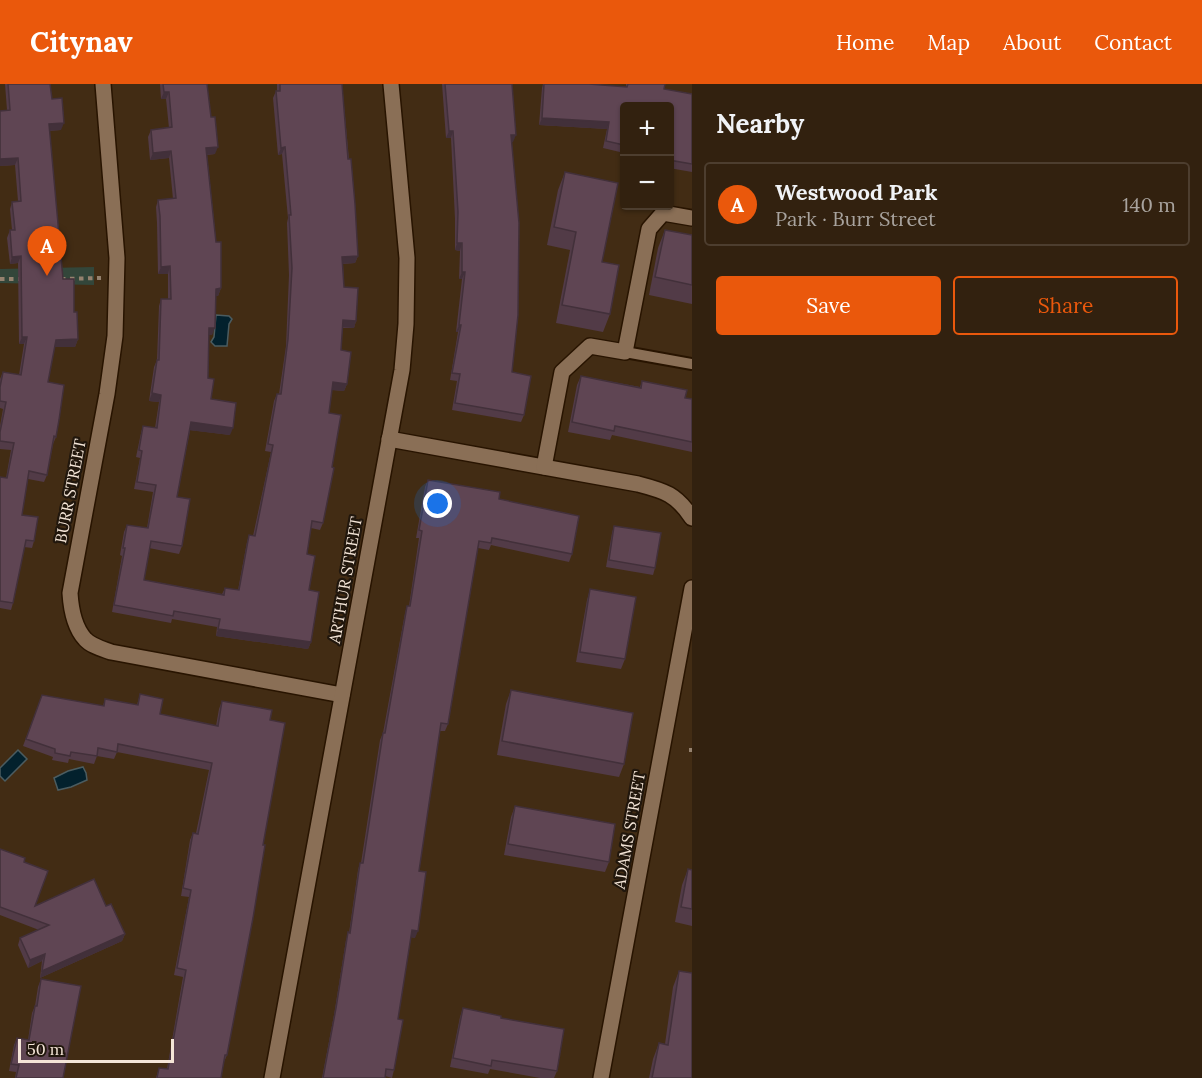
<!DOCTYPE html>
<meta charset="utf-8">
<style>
body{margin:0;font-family:Lora,serif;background:#3d2e1d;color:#f1f3f6}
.controls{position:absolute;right:18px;top:18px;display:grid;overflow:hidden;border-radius:6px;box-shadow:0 2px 4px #0004}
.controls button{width:54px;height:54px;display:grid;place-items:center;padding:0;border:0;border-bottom:2px solid #4d3e2f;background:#32210f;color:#f1f3f6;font:30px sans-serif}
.scale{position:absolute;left:18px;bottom:15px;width:156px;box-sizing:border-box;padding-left:6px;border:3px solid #f4e5d7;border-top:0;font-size:16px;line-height:21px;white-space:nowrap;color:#f4e5d7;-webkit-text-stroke:4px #21170d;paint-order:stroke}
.you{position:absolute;left:438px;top:420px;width:21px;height:21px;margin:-15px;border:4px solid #fff;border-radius:50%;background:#1a73e8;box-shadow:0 0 0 9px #1a73e833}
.badge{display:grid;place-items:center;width:39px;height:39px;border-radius:50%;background:#ea580c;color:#fff;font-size:20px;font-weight:700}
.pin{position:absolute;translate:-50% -50px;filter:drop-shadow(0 2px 3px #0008)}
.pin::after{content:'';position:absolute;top:32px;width:21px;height:18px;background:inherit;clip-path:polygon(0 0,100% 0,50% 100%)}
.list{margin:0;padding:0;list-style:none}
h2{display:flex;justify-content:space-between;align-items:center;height:78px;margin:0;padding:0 24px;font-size:26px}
h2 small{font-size:20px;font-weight:400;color:#a8a39e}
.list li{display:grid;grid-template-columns:39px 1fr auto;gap:18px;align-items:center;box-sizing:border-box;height:84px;margin:0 12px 12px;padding:0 12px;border:2px solid #4d3e2f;border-radius:6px}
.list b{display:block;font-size:22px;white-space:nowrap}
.list p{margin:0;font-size:20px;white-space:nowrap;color:#a8a39e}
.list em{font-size:20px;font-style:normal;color:#a8a39e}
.actions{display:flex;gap:12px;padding:18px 24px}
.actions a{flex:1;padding:14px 0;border:2px solid #ea580c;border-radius:6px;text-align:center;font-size:21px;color:#ea580c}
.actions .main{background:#ea580c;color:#fff}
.map{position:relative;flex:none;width:692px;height:994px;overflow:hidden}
header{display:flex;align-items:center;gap:36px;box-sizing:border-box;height:84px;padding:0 30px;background:#ea580c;color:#fff}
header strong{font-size:28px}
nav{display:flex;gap:33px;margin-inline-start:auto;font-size:21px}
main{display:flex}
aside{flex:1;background:#32210f}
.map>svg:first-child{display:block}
</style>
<header>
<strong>Citynav</strong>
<nav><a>Home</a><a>Map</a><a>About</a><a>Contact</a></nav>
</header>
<main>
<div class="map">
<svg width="692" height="994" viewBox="0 0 692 994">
<rect width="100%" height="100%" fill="#422c14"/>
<polygon fill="#33463a" points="94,183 94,201 0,199 0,185"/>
<g fill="#03212d" stroke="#4b5c60" stroke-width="1.5">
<polygon points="216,231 229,232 232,235 229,240 227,262 215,262 211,258 214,253"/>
<polygon points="18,666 27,675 5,697 0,692 0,684"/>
<polygon points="83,683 86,689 87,696 71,703 58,706 54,694 68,687"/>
</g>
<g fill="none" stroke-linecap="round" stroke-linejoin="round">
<g stroke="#281400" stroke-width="14">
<polyline id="lane" points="625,268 692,280"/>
</g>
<g stroke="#281400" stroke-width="18">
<g id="street">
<path d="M103,0L117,174L115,252L107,310L70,509C71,525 74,543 85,555C91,562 103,565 111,568L342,611"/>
<path d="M389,355L638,400C665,407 676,410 692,434"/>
<polyline points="544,383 562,288 590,262 625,268 649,145 663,129 692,134"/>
<polyline points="272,994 402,286 406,240 407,174 391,0"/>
<polyline points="601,994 692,504"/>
</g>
</g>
<g stroke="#95826f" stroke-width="4" stroke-dasharray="4.5 4.5" stroke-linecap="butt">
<polyline points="0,195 23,195"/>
<polyline points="61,195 101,194"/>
<polyline points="689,666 692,666"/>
</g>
<use href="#lane" stroke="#8a6f56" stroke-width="10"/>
<use href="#street" stroke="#8a6f56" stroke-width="15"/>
</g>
<g fill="#523b47">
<polygon points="5,0 50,0 52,15 61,46 49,47 63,195 74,228 78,255 75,263 54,263 48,298 56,353 53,360 47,391 44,398 28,395 22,431 34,457 32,464 24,463 13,519 11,526 0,524 0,393 6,394 11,366 0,365 0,342 3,325 0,324 0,295 3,288 19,291 24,260 19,260 18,179 10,180 7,154 10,146 12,146 10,125 12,118 18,117 15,81 0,82 0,27 7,26"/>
<polygon points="160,0 207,0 215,70 207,71 221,204 218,212 216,212 212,251 209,251 208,294 211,315 230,351 190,346 177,413 182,462 179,470 149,464 144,496 222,510 225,504 238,506 247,458 249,451 253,452 271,368 265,367 274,317 277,310 279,310 286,262 289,191 287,139 288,134 282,70 278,71 273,14 276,7 277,7 277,0 342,0 358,172 355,179 343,180 344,203 356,237 354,244 342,244 341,266 347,300 344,307 332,306 329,329 332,383 323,439 320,446 311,444 307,470 309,506 311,558 308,565 216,552 217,543 172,535 171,539 112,528 122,472 120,471 124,448 127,441 147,444 153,408 134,405 140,374 136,373 141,349 143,342 155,344 159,318 149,317 154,283 157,276 159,222 161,215 168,215 168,190 158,190 157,139 156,123 158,116 173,115 169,74 150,76 148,53 151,46 169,44 166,15 161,15"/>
<polygon points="442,0 512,0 513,58 511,58 512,288 524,331 521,338 452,326 457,297 450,296 458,248 456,248 462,195 459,195 460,167 455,166 455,135 451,54 446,54"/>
<polygon points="543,0 589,0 626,3 626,0 665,0 664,5 692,10 692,88 669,84 669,22 624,22 624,69 603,64 607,45 539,41 542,4"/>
<polygon points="565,88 602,178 610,230 603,248 556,239 570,166 547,161 558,106"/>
<polygon points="665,146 692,151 692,220 649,211 658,164"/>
<polygon points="581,292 640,303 642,297 685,314 692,315 692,368 612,351 610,356 568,348 577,301"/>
<polygon points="428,396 499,415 572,470 569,478 491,461 489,466 478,464 448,640 445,647 440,647 419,787 415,854 411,853 398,935 394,986 392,994 385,992 385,994 322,994 334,931 346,856 349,849 358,786 360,779 361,779 380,656 383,649 405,529 407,522 409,522 419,454 416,454 425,403"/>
<polygon points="614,442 655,484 653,491 606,483 612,449"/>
<polygon points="590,505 625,575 621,585 576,578 587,516"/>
<polygon points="511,606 624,680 619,693 497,671 506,620"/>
<polygon points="140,610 160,630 216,642 219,625 222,617 270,636 263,761 227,971 224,978 221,994 156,994 159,984 167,985 183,893 174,891 189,813 181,812 190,756 193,749 196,749 209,686 117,668 114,675 97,672 94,680 69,675 68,679 52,676 53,673 23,662 42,611 103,622 105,615 137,621"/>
<polygon points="515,722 609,778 605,788 504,771 511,733"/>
<polygon points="0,765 24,778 35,822 106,822 125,850 122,857 40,894 42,877 28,884 18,861 20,854 39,846 0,831"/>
<polygon points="688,785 692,786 692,842 675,838 682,801"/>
<polygon points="679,887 692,994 649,994 653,975 659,959 665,960 673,903"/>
<polygon points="41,895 63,994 15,994 16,988 9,987 14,961 17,954 28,956 32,929 35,922 38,903"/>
<polygon points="463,924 501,934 557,987 554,994 540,994 490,985 488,990 450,983 460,933"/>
</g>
<g fill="#42303a">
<polygon points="164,8 169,8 166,15 161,15"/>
<polygon points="542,34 609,38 607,45 539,41"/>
<polygon points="64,39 61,46 46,47 49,40"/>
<polygon points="449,47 453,47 451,54 446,54"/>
<polygon points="511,51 516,51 513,58 508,59"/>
<polygon points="218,63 215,70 204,71 206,64"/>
<polygon points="285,63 282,70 278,71 281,64"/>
<polygon points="171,67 169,74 150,76 153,69"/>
<polygon points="18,74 15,81 0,82 0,75"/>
<polygon points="457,159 462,159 460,167 455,166"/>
<polygon points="21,172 18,179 10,180 12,173"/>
<polygon points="358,172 355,179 340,180 342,173"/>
<polygon points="170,182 168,190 158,190 161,183"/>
<polygon points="462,188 465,188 462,195 459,195"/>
<polygon points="221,204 218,212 213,212 216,205"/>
<polygon points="343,236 356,237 354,244 340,243"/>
<polygon points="459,241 461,241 458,248 456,248"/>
<polygon points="209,244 215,244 212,251 207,251"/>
<polygon points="22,253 27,253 24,260 19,260"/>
<polygon points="78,255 75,263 53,263 56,256"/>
<polygon points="333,298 347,300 344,307 331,306"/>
<polygon points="152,309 161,311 159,318 149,317"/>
<polygon points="191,338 233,344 230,351 188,346"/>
<polygon points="218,545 311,558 308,565 216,552"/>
<polygon points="412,846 418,847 415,854 410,853"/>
<polygon points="125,850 122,857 40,894 42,887"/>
<polygon points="45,870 42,877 28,884 30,876"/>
</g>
<g fill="#5f4553" stroke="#42303a" stroke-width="1.5">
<polygon points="8,0 50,0 52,15 62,14 64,39 49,40 63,195 74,195 74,228 77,228 78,255 56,256 48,298 64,301 59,336 56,353 54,352 47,391 29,387 22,431 38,433 34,457 26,456 13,519 0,517 0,393 7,394 14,359 0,357 0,348 6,318 0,317 0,303 3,288 21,291 27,253 22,253 21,172 12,173 10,146 15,146 12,118 21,117 18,74 0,75 0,27 10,26"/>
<polygon points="163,0 207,0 211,33 215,33 218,63 206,64 216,158 221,158 221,204 216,205 215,244 209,244 208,294 214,295 211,315 236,319 233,344 191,338 177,413 190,415 182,462 151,457 144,496 224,511 225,504 239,506 249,451 255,452 273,361 268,360 277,310 281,310 288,255 292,184 289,131 291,131 285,63 281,64 276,7 280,7 280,0 342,0 348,75 351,75 355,120 358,172 342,173 344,203 358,204 356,237 343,236 341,266 351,268 347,300 333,298 329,329 341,331 332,383 334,384 323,439 312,437 307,470 315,472 309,506 319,508 311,558 218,545 220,535 174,527 173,532 114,521 125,464 123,464 127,441 148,444 156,401 137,398 142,367 139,366 143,342 157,344 161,311 152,309 157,276 159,276 161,215 171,215 170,182 161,183 160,132 158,116 176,114 171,67 153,69 151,46 172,43 169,8 164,8"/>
<polygon points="445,0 512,0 516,51 511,51 519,139 518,231 512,288 531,292 524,331 455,319 460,290 452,289 461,241 459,241 465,188 462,188 462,159 457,159 458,128 453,47 449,47"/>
<polygon points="544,0 589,0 627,3 628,0 665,0 664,5 692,10 692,80 669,76 669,22 624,22 624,61 606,57 609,38 542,34"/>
<polygon points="565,88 618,99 602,178 619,181 610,230 562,221 576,148 554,143"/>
<polygon points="665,146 692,151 692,201 655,193"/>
<polygon points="581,292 641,304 642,297 687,306 685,314 692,315 692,358 615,342 614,347 572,338"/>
<polygon points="428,396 500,408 499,415 579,432 572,470 492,454 491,459 479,457 448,640 441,639 419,787 426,788 418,847 412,846 398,935 403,936 394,986 386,985 385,994 323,994 336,924 348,848 350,849 360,779 363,779 383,649 385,649 407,522 410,522 422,447 419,446"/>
<polygon points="614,442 661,449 655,484 609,476"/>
<polygon points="590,505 636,513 625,575 580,568"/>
<polygon points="511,606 633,629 624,680 502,657"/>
<polygon points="140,610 163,615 160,630 218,642 222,617 272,626 270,636 285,639 263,761 265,761 253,834 227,971 225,971 221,994 157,994 159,984 168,985 186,886 177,884 191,806 183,804 193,749 198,750 212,679 118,660 117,668 98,664 97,672 71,668 70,672 55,669 55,665 26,655 42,611 104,622 105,615 138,621"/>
<polygon points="515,722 615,740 609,778 508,760"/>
<polygon points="0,765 25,774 24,778 48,787 35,822 94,795 106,822 111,820 125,850 42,887 45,870 30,876 20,854 49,841 0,823"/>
<polygon points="688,785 692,786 692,825 681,823"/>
<polygon points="679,887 692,889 692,994 652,994 659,959 668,961"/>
<polygon points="41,895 81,902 63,994 16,994 19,981 11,980 17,954 29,956 35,922 37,922"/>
<polygon points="463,924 501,932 501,934 564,945 557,987 492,976 491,982 453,974"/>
</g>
<g text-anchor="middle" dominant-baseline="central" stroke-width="4.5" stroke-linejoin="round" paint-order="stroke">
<g font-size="16" fill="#f4e5d7" stroke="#21170d">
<text transform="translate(70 407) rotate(-79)">BURR STREET</text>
<text transform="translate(345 496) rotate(-80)">ARTHUR STREET</text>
<text transform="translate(629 746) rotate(-80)">ADAMS STREET</text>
</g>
</g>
</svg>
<div class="controls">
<button>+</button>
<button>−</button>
</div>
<div class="scale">50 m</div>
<div class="you"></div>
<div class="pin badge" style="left:47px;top:192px">A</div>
</div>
<aside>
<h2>Nearby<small></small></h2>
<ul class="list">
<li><span class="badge">A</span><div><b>Westwood Park</b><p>Park · Burr Street</p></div><em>140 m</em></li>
</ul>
<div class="actions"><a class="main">Save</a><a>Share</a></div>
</aside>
</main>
